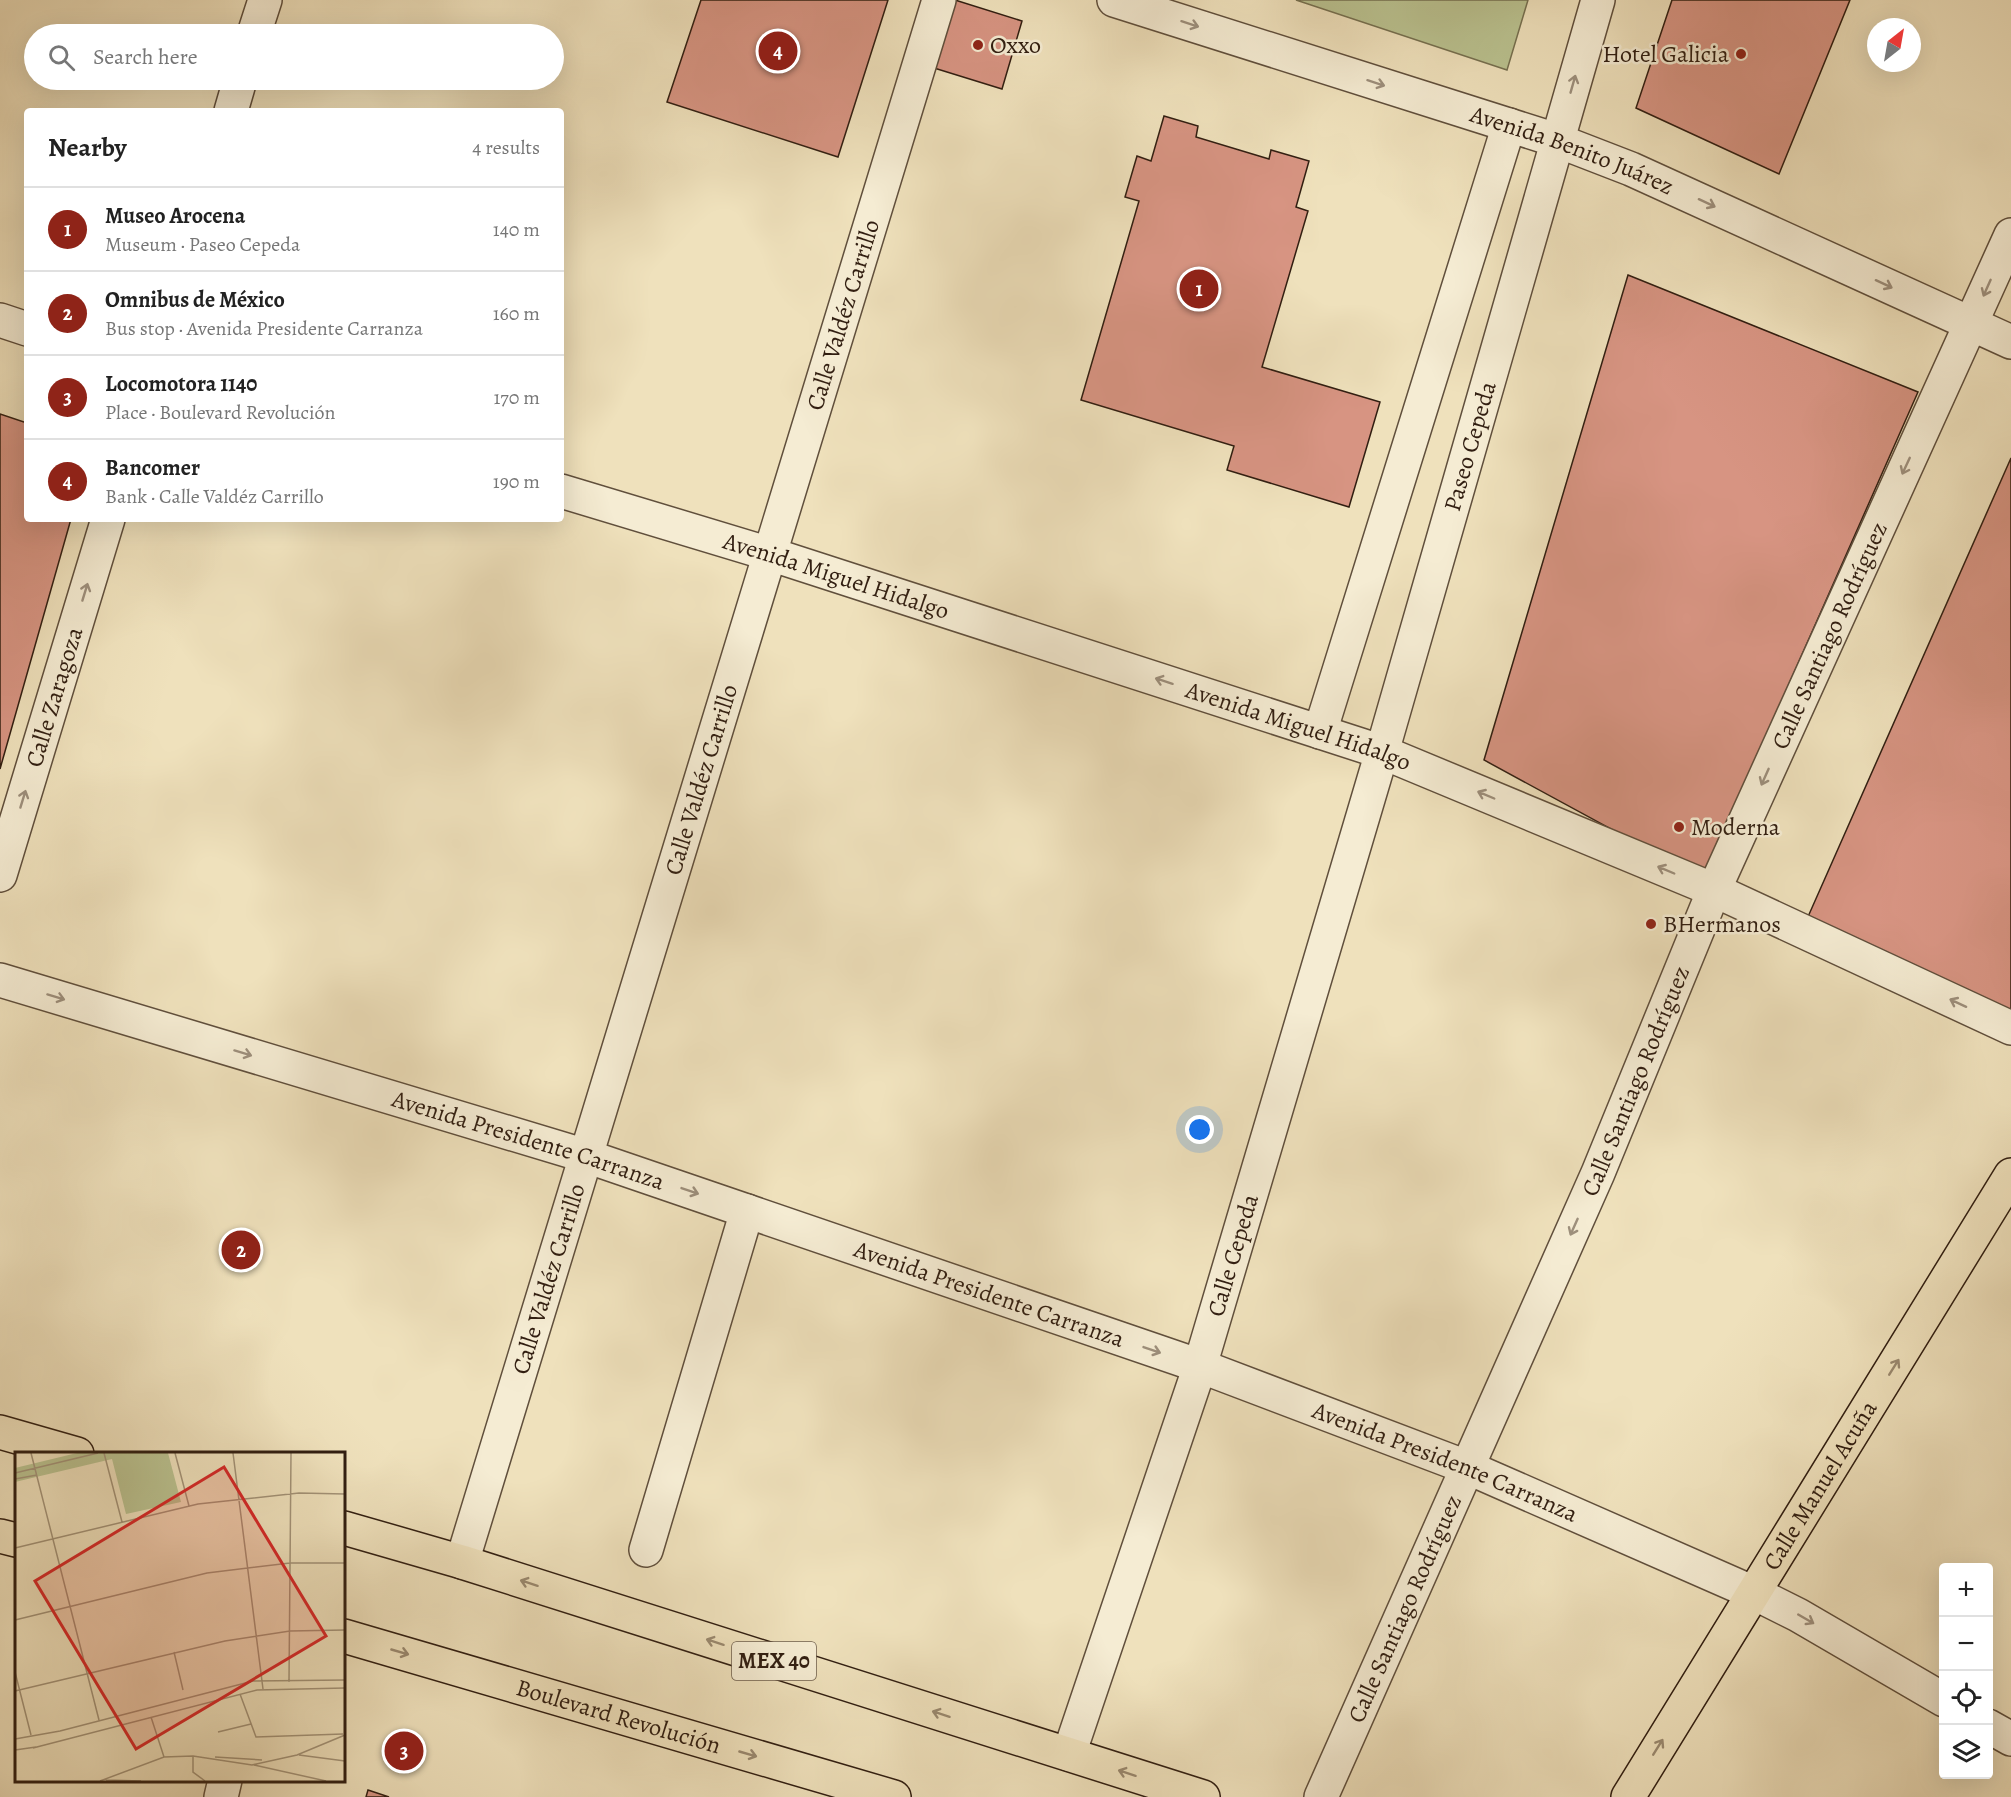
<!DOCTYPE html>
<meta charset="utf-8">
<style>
body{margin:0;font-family:Alegreya,serif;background:#f2f2f2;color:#222}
.controls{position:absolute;right:18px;bottom:18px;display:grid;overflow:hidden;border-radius:6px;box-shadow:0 6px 24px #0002}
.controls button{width:54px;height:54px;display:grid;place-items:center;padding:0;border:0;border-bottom:2px solid #e0e0e0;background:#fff;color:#222;font:30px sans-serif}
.compass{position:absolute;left:1867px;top:18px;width:54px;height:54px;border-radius:50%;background:#fff;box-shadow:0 6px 24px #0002;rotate:31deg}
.you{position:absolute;left:1200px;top:1130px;width:21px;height:21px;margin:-15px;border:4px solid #fff;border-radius:50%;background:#1a73e8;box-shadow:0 0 0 9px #1a73e833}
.badge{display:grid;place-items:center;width:39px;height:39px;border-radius:50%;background:#8f2418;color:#fff;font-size:20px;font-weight:700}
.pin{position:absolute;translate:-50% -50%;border:3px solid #fff;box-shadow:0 2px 6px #0006}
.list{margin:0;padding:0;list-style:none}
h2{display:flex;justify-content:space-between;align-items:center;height:78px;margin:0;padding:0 24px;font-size:26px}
h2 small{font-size:20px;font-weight:400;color:#767676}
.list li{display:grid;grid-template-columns:39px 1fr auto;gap:18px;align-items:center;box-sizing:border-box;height:84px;padding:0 24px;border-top:2px solid #e0e0e0}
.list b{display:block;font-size:22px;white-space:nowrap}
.list p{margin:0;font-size:20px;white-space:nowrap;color:#767676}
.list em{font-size:20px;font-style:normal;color:#767676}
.icon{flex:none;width:33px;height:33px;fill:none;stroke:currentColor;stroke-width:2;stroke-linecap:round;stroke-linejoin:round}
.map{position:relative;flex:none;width:2011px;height:1797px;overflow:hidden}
.search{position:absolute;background:#fff;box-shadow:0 6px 24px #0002;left:24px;top:24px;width:540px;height:66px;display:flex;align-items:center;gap:15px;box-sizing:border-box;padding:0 21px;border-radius:33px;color:#767676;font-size:22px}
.panel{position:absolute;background:#fff;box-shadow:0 6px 24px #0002;left:24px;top:108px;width:540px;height:414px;border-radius:6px}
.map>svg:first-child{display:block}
</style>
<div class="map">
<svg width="2011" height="1797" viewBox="0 0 2011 1797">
<rect width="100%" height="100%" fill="#efe1bc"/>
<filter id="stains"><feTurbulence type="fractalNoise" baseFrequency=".00333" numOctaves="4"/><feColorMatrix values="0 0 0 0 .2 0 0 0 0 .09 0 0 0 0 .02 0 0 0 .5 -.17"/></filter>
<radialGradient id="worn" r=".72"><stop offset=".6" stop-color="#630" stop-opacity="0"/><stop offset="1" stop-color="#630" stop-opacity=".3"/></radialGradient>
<polygon fill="#bac290" stroke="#767050" stroke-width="1.5" points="1296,0 1528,0 1507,70"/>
<g fill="#d79482" stroke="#311e11" stroke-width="1.5">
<polygon points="701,0 888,0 838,157 667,102"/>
<polygon points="955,0 1022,21 1002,89 934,68"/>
<polygon points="1672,0 1850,0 1779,174 1636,108"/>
<polygon points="1164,116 1198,126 1196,137 1269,159 1271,150 1309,161 1296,207 1308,211 1262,367 1380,402 1349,507 1227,470 1234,446 1081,400 1139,201 1125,197 1137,156 1151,161"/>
<polygon points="1628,275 1918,392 1703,879 1484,760"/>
<polygon points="0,414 27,423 27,519 71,519 0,769"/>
<polygon points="2011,458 2011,1015 1803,928"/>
<polygon points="368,1790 389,1797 366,1797"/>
</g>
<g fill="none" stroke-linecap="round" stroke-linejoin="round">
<g stroke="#604f3c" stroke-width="36">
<g id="minor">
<path id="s1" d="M1114,0L1556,140L1631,169L2011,342"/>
<polyline points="254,34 265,0"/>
<polyline points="231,111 240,80"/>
<polyline points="0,320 27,329"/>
<path id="s2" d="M561,491L770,554L1382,752L1714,890L2011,1028"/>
<polyline points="1320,732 1509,125"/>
<path id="s3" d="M0,875L108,519"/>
<path id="s4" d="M0,980L586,1156L1200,1366L1469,1468L1754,1593L1798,1615L1944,1700"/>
<polyline points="646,1550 747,1211"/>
<path id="s5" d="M462,1562L939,0"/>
<polyline points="1988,1726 2011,1739"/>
<path id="s6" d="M1069,1754L1200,1366L1382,752L1598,0"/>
<polyline points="221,1797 225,1780"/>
<path id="s7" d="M1321,1797L1598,1173L1714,890L2011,235"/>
</g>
</g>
<g stroke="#311e11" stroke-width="36">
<g id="major">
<polyline points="0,1432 77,1454"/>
<polyline points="344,1528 462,1562 1203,1797"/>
<polyline points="0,1536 16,1540"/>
<path id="s8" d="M344,1636L894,1797"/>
<path id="s9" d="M1628,1797L2011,1175"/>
</g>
</g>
<use href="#minor" stroke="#f5ecd3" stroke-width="33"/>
<use href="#major" stroke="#efe1bc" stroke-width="33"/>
</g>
<defs><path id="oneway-shaft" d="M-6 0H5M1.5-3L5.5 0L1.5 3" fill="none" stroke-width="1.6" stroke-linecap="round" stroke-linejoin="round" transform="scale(1.5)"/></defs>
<g stroke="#9d8f7c">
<use href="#oneway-shaft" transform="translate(1190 24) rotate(18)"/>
<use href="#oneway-shaft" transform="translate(1376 83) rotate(18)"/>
<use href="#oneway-shaft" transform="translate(1573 84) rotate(-74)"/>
<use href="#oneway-shaft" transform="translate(1707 203) rotate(25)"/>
<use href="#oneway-shaft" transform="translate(1884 284) rotate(25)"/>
<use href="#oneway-shaft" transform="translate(1987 288) rotate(114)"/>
<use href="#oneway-shaft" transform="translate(1906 466) rotate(115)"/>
<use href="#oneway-shaft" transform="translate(85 592) rotate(-73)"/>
<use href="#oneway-shaft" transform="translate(1164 681) rotate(-162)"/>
<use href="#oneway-shaft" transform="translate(1765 777) rotate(114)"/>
<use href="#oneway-shaft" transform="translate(1486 795) rotate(-157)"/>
<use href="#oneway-shaft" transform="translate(23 799) rotate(-73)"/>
<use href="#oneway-shaft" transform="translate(1666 870) rotate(-157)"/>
<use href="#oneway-shaft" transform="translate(56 997) rotate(17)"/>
<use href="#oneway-shaft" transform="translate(1958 1003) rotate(-155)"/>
<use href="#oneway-shaft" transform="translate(243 1053) rotate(17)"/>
<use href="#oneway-shaft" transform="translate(690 1191) rotate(19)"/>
<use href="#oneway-shaft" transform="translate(1574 1227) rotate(114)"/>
<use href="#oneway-shaft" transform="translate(1152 1350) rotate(19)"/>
<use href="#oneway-shaft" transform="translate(1806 1619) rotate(30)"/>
</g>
<g stroke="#9a896f">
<use href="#oneway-shaft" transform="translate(1894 1367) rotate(-58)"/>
<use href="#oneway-shaft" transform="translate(529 1583) rotate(-162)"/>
<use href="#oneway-shaft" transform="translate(715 1642) rotate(-162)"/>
<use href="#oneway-shaft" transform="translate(400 1652) rotate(16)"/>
<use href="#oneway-shaft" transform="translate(941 1714) rotate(-162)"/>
<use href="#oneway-shaft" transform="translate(1658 1747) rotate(-58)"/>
<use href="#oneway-shaft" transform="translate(748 1754) rotate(16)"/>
<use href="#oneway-shaft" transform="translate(1127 1773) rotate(-162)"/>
</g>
<g fill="#8f2418" stroke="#f5ecd3" stroke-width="2">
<circle cx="978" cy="45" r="6"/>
<circle cx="1741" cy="54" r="6"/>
<circle cx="1679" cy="827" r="6"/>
<circle cx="1651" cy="924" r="6"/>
</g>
<g text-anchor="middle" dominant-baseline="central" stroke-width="5" stroke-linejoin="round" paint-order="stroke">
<rect fill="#f5ecd3" stroke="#6c5c4b" stroke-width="1.5" x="732" y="1642" width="84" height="38" rx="4.5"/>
<g font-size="22" font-weight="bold" fill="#311e11">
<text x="774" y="1661">MEX 40</text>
</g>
<g font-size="24" fill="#311e11" stroke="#f5ecd3" text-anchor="start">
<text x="990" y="45">Oxxo</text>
<text x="1729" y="54" text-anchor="end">Hotel Galicia</text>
<text x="1691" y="827">Moderna</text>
<text x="1663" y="924">BHermanos</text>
</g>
<g font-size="24" fill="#311e11" stroke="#f5ecd3">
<text stroke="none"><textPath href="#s1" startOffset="482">Avenida Benito Juárez</textPath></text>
<text stroke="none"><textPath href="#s5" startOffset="1304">Calle Valdéz Carrillo</textPath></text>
<text stroke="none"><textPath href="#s6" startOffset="1368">Paseo Cepeda</textPath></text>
<text stroke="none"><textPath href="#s2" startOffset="288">Avenida Miguel Hidalgo</textPath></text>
<text stroke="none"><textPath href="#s7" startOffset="1268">Calle Santiago Rodríguez</textPath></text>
<text stroke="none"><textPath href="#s3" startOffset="186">Calle Zaragoza</textPath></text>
<text stroke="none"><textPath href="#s2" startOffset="774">Avenida Miguel Hidalgo</textPath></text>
<text stroke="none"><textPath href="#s5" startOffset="818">Calle Valdéz Carrillo</textPath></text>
<text stroke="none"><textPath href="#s7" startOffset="782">Calle Santiago Rodríguez</textPath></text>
<text stroke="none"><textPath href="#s4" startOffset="552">Avenida Presidente Carranza</textPath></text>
<text stroke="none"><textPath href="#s6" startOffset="525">Calle Cepeda</textPath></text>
<text stroke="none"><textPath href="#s5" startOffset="296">Calle Valdéz Carrillo</textPath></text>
<text stroke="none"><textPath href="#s4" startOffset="1038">Avenida Presidente Carranza</textPath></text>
<text stroke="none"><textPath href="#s4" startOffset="1524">Avenida Presidente Carranza</textPath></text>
<text stroke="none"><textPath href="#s9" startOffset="366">Calle Manuel Acuña</textPath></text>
<text stroke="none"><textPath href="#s7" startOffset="206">Calle Santiago Rodríguez</textPath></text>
<text stroke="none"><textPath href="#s8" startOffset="286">Boulevard Revolución</textPath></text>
</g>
</g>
<g transform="translate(15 1452)">
<rect width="330" height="330" fill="#efe1bc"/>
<path d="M62,1H153L166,50L111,62L97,7L0,30V16Z" fill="#bac290"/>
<path fill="none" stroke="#a39378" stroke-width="1.5" d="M16,1L84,268M89,1L107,70M160,1L174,54M218,1L248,237M0,21L83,1M0,27L22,23M0,96L183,52L284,41L330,42M0,168L192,121L275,111H330M159,200L168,238M0,220L16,283M274,230L276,1M0,239L210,189L275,179L330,178M225,242L241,285L328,282M136,265L149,305M203,280L236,272M0,287L45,279L238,229L330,228M18,296L242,238L330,236M0,298L21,295M284,303L330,309M178,304V320L190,329M200,305L247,308M239,313L311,329M91,328L126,329M85,329L149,305L178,304L237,313L282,303L330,283"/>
<path fill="#d62828" fill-opacity="0.15" stroke="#d62828" stroke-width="3" d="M209,15L311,184L121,297L20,129Z"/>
<rect width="330" height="330" fill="none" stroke="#311e11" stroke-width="3"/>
</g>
<rect width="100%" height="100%" filter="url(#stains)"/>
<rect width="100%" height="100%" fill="url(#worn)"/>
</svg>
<div class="controls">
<button>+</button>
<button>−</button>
<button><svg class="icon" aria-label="locate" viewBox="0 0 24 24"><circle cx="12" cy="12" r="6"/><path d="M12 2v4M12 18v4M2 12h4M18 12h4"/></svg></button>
<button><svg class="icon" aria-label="layers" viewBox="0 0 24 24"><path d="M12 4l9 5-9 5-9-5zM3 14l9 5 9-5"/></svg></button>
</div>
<svg class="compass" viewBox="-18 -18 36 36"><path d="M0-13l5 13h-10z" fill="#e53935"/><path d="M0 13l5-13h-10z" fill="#767676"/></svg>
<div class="you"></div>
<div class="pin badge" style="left:1199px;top:289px">1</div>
<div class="pin badge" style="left:241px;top:1250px">2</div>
<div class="pin badge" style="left:404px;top:1751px">3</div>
<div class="pin badge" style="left:778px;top:51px">4</div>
<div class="search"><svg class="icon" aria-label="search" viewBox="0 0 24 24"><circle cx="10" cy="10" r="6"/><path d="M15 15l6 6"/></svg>Search here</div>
<section class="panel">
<h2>Nearby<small>4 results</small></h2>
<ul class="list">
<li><span class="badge">1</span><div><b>Museo Arocena</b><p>Museum · Paseo Cepeda</p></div><em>140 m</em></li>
<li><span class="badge">2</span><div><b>Omnibus de México</b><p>Bus stop · Avenida Presidente Carranza</p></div><em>160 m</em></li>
<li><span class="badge">3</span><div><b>Locomotora 1140</b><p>Place · Boulevard Revolución</p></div><em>170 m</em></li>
<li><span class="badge">4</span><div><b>Bancomer</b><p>Bank · Calle Valdéz Carrillo</p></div><em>190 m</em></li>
</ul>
</section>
</div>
